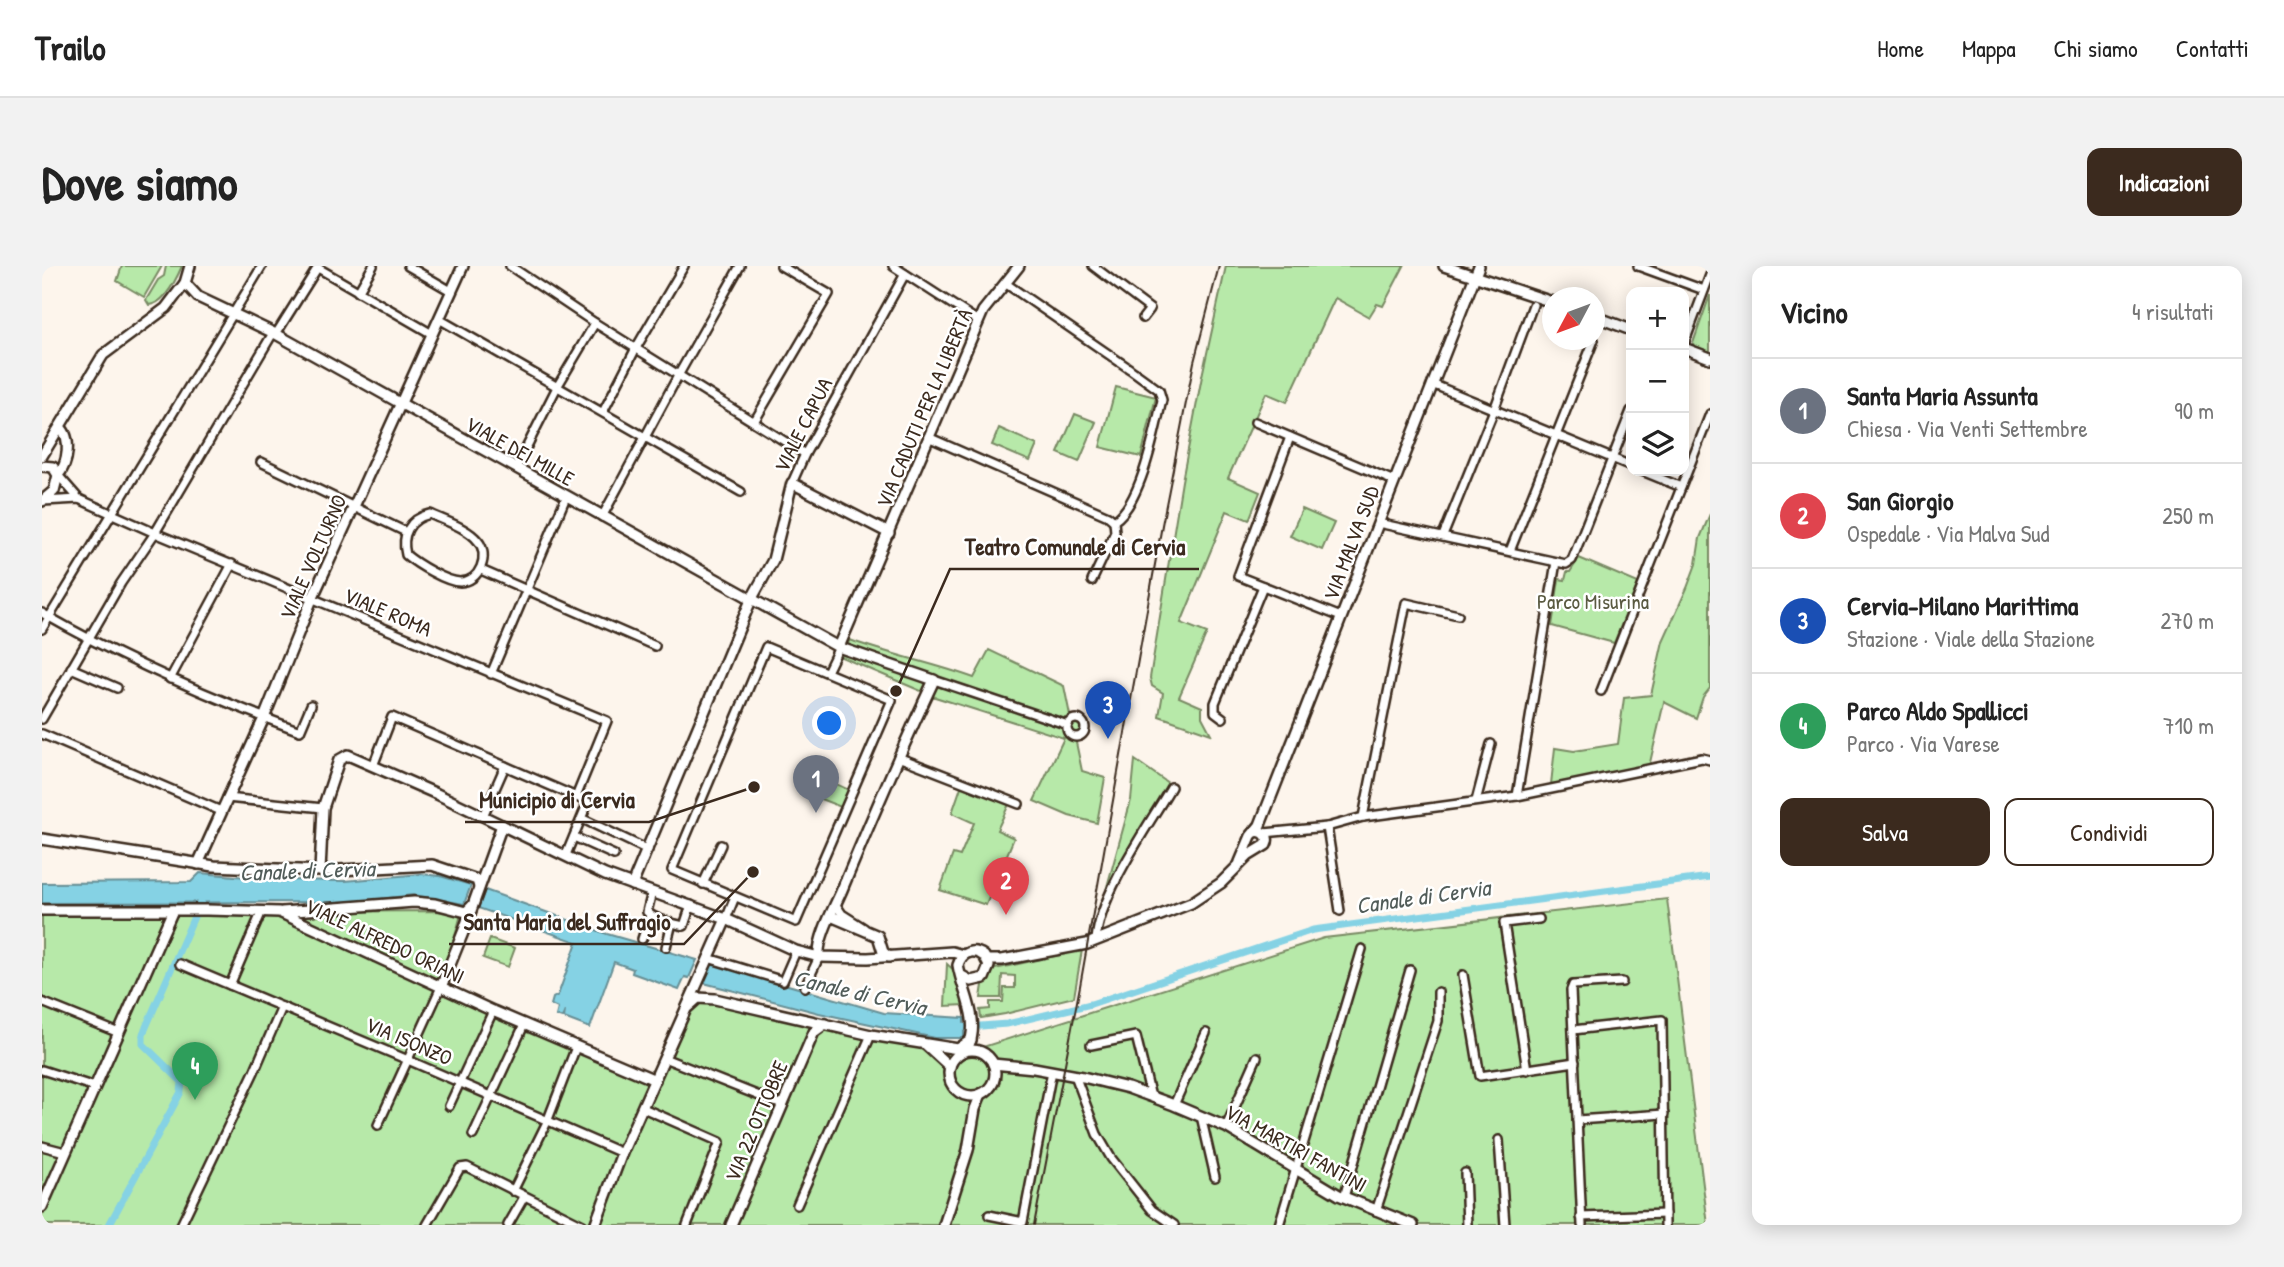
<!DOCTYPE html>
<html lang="it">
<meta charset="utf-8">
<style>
body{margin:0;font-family:"Patrick Hand",sans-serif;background:#f2f2f2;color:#222}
.controls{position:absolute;right:21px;top:21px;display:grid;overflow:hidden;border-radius:14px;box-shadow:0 4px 18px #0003}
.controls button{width:63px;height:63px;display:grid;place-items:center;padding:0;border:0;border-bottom:2px solid #e0e0e0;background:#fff;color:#222;font:35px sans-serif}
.compass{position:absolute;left:1500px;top:21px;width:63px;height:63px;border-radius:50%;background:#fff;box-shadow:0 4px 18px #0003;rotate:229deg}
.you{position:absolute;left:788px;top:458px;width:24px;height:24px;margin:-18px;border:5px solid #fff;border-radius:50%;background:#1a73e8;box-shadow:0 0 0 10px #1a73e833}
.badge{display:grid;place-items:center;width:46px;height:46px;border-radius:50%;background:#3b2a1e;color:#fff;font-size:23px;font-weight:700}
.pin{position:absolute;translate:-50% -58px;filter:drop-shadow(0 2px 4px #0008)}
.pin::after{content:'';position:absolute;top:37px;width:24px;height:21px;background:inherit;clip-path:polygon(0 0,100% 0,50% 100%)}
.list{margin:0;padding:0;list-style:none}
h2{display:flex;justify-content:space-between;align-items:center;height:91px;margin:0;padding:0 28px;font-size:30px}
h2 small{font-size:23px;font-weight:400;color:#767676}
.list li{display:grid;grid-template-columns:46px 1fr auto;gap:21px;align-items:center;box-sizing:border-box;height:105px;padding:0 28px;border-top:2px solid #e0e0e0}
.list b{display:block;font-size:26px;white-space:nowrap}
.list p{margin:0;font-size:23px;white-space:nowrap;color:#767676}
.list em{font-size:23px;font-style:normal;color:#767676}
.actions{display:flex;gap:14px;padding:21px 28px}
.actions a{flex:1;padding:16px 0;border:2px solid #3b2a1e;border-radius:14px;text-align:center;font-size:24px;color:#3b2a1e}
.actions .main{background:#3b2a1e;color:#fff}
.icon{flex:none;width:38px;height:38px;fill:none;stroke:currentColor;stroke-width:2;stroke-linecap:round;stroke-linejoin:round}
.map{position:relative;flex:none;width:1668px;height:959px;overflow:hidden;border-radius:14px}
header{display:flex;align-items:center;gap:42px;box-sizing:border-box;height:98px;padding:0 35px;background:#fff;border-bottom:2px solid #e0e0e0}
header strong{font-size:33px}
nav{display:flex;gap:38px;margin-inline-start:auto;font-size:24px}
.intro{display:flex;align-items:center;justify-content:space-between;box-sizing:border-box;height:168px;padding:0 42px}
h1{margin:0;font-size:49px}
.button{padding:18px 32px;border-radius:14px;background:#3b2a1e;color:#fff;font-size:24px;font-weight:700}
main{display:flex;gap:42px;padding:0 42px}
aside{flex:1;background:#fff;border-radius:14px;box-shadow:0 4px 18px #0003}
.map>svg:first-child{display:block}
</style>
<header>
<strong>Trailo</strong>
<nav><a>Home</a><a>Mappa</a><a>Chi siamo</a><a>Contatti</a></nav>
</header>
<div class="intro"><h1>Dove siamo</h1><a class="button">Indicazioni</a></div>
<main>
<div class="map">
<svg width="1668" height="959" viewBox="0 0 1668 959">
<rect width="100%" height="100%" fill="#fdf5ec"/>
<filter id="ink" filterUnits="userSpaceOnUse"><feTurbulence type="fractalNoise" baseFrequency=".0143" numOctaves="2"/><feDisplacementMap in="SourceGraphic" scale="14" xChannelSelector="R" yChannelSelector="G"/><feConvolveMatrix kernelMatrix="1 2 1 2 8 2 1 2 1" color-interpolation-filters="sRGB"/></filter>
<g filter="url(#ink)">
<g fill="#b7e9a9" stroke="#798a64" stroke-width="2">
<polygon points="80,0 120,0 102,31 75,15"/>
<path d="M124,0H140C134,14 122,38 107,39L104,34L116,14L122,10Z"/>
<polygon points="1184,0 1362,0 1341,40 1335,38 1327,51 1293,32 1245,136 1224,127 1186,212 1218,226 1207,254 1185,245 1139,357 1165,367 1137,431 1160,441 1160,451 1169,468 1117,450 1121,427 1110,420 1108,412 1140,215 1160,110"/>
<polygon points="1668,29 1668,86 1650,80"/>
<polygon points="1074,121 1114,131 1099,191 1058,181"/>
<polygon points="1033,148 1054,156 1037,196 1016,187"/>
<polygon points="957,162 995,179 988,195 950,179"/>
<polygon points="1260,243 1292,257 1280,284 1248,270"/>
<polygon points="1668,248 1668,422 1661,431 1654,452 1622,436 1607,501 1509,518 1513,482 1532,485 1576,478 1582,432 1609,429 1621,375 1645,322 1654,298 1658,272"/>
<polygon points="1537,292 1596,317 1572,377 1510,360 1517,313 1523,314 1525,306 1528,306"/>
<path d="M808,374C849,389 891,397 932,412L947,384L1022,420L1030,459L1035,458L1038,461V465L1032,467L1040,505L1063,512L1055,557L1027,550L992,535L1022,472L893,431L797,390Z"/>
<polygon points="1093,494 1126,517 1063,628 1089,534"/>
<polygon points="772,508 807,524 799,541 763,527"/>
<polygon points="920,518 968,536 955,564 972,572 944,639 898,624 911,588 918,590 932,557 910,547"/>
<polygon points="1625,633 1666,959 0,959 0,647 420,645 399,721 606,811 656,732 916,789 1282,672"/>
<polygon points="448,673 473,682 466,701 441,692"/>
<polygon points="1040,684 1032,731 963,748 939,752 938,744 948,743 948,736 961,736 962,722 973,722 973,710 960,709 959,732 939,732 941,719 953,703"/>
<polygon points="905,698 914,706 924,739 903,740"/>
</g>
<g fill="#85d2e4" stroke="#678f95" stroke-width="2">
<polygon points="158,607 240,614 303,615 379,608 398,610 429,619 422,638 371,629 314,636 0,637 0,617 149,616"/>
<polygon points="443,624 565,668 655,694 647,712 643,711 637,724 590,707 591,703 572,696 548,762 522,752 523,745 520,752 514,750 516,742 509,739 511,732 516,729 535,676 436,642"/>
<polygon points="667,696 842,747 922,752 922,772 893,772 777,747 658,716"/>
</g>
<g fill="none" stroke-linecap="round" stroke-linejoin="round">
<g stroke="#85d2e4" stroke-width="7">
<polyline points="913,762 965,758 1049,738 1271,664 1668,611"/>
<polyline points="67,959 139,826 140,816 101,778 101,768 161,630"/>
</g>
<g stroke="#3b2a1e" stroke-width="12">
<g id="minor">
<polyline points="366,0 409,25"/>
<polyline points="468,0 553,57 763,188"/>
<polyline points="851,0 936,55"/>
<polyline points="1051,0 1108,43 1101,52"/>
<polyline points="1596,0 1662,24"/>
<polyline points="276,2 390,68"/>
<path d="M963,17L1088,103L1117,124L1120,134C1113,165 1099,238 1072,255L1073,266L1050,315"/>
<polyline points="316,26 331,0"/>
<polyline points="397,53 699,226"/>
<polyline points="234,68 276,1"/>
<polyline points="1642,78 1668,9"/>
<polyline points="1390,118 1589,200"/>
<polyline points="561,146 594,82 642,0"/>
<polyline points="712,156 787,28 739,0"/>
<polyline points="1213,156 1352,215"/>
<polyline points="886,171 1066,250 1072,255"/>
<polyline points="1248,171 1196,310 1299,351"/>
<polyline points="219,196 364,266"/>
<polyline points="474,202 515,121 553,57"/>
<polyline points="1600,205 1639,221"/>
<polyline points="16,209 37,233"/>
<polyline points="750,217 763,188 863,8"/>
<polyline points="1,235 37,233 113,267 565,455 534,531"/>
<path d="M388,248C403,255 426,262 436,275C448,289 438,316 418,316C404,316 375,298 364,289C359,269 367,253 388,248Z"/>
<polyline points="560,251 637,108 698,0"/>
<polyline points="1336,257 1524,298 1530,294 1589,145"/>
<polyline points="1401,270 1452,144 1491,39"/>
<polyline points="1468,285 1552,74"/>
<polyline points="439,304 613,380"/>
<path d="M0,347C82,394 169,432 258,465L269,439"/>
<polyline points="0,363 220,0"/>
<polygon points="724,381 850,434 754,656 630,604"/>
<polyline points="29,402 75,422"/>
<polyline points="785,406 797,381"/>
<polyline points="449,408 524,231"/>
<polyline points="128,413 190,298"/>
<polyline points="892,414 1026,459"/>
<polyline points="1559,425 1668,148"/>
<polyline points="1181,452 1173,446 1173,437 1221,320"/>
<polyline points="0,453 79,317 113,267 231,67"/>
<circle cx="1034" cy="462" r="9"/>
<polyline points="0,468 179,545"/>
<polyline points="856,491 977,538"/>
<polyline points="331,500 350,451 546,536 524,589"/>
<polyline points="1475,530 1514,296"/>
<polyline points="185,532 281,542"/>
<polyline points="1434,535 1449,478"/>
<polyline points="441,550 463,500"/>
<polyline points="1321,551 1364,337 1416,349"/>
<polyline points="543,554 606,584"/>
<polyline points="1285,561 1298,645"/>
<polyline points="1222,567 1285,561 1321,551 1475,530 1660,492 1668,494"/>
<polyline points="532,571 572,589"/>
<polyline points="661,618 679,579"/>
<path d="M610,626L605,646C614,654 630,657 642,660L649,639"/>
<polyline points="794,639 800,648 822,662"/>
<polyline points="684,653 693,631"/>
<polyline points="600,673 608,649"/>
<path d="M1054,674C1058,628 1105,562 1129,521"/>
<polyline points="624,681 630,657"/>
<polyline points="666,692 735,713"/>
<polyline points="138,698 366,794 580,887"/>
<polyline points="1421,709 1438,810 1533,796"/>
<polyline points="741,715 754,685"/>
<polyline points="188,719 220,645"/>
<polyline points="763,721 777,691"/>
<polyline points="0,736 77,767"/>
<polyline points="1531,764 1620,754 1623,959"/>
<polyline points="1049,779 1094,770 1109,831"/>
<polyline points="622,792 740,839"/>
<polyline points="0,804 53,821"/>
<polyline points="1485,804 1462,657 1497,653"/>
<polyline points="1034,812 1055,868 1069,892 1110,944 1132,959"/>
<polyline points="1132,839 1164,767"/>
<polyline points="407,840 451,745"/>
<polyline points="601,842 678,876 645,959"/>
<polyline points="1159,850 1173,911"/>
<polyline points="1535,854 1622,848"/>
<polyline points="336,859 399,721"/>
<polyline points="1184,861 1215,791"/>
<polyline points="431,869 482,759"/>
<polyline points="1457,874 1463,959"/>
<polyline points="0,880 23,886"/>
<polyline points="1423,907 1425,959"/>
<polyline points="471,925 505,856 534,781"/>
<polyline points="1302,931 1368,704"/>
<polyline points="755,939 829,769"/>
<polyline points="1334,945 1396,755 1396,726"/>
<polyline points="947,949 981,956 1010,805"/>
<polyline points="1539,951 1623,948"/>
<polyline points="139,959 212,806 240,741"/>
<polyline points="385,959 418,902 425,901 541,959"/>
<polyline points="466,959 482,931"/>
<polyline points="1237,959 1320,683"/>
<polyline points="1540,959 1529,724 1531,719 1580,716"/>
</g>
</g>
<g stroke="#3b2a1e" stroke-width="14">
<g id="tertiary">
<polyline points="1402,0 1510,36"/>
<path d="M143,17L156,31L234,68L796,381L892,414C859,484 829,554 799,626C792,642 775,673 777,691"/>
<polyline points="1552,50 1589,64"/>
<polyline points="1642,82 1668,92"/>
<polyline points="0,190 61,89 124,42 143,17 148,0"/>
<polyline points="0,200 11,201 16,209 12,225 0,235"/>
<path d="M16,209C26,198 30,172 18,161"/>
<polyline points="797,381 941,45 977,0"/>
<polyline points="0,573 172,600 278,605 390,599 435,614 437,621"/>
<polyline points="1198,596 1209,570 1218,559 1437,0"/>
<polyline points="156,598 222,452 270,333 421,0"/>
<polyline points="278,605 281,542 297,494 306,489 395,528 563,609 684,653 754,685 777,691 826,692 910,686 921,689"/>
<polyline points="590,619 709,334 731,294 750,217 847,267"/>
<polyline points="0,644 165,644 237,646 451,745 613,814"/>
<polyline points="240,646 372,636 393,638 424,646 430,640"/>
<polyline points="789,650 836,670 841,686 847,691"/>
<path d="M945,694H960L1045,678L1149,637L1179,617L1206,590L1224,579C1228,571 1222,564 1213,566"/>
<path d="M920,710L929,715L942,712L947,700L942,690C931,682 920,686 916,699C920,725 938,753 927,779"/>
<polyline points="399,721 422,664 460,559"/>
<polyline points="646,741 656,732 673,733 829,769 916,783 929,774"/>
<polyline points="884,779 908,801"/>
<circle cx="930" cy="807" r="23"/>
<polyline points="951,798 992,802 1041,811 1086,822 1132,839 1184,861 1297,929 1371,959"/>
<polyline points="0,941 131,644"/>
<polyline points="553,959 580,887 684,653"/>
<polyline points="689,959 772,766 783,758"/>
<polyline points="902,959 926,884 933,843 939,828"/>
</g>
</g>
<use href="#minor" stroke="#fff" stroke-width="7"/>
<use href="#tertiary" stroke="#fff" stroke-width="9"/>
<polyline stroke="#3b2a1e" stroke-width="2" points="992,959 1038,720 1120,259 1152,96 1177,0"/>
</g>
</g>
<g text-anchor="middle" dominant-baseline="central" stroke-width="5" stroke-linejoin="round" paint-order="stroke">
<g font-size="21" fill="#3b2a1e" stroke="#fff">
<text transform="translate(882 142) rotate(-67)">VIA CADUTI PER LA LIBERTÀ</text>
<text transform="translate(761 159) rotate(-63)">VIALE CAPUA</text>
<text transform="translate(478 185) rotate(29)">VIALE DEI MILLE</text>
<text transform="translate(1309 277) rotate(-69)">VIA MALVA SUD</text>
<text transform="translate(271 291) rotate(-66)">VIALE VOLTURNO</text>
<text transform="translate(346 346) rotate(23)">VIALE ROMA</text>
<text transform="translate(343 675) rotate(25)">VIALE ALFREDO ORIANI</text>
<text transform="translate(367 775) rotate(23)">VIA ISONZO</text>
<text transform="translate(714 855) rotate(-67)">VIA 22 OTTOBRE</text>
<text transform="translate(1254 882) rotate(29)">VIA MARTIRI FANTINI</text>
</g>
<g font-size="21" fill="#5a5a41" stroke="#fff">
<text x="1551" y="335">Parco Misurina</text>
</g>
<g font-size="23" font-style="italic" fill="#515c59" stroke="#fff">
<text transform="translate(265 604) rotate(-2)">Canale di Cervia</text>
<text transform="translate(1381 630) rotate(-8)">Canale di Cervia</text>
<text transform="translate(818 726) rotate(13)">Canale di Cervia</text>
</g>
</g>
<path fill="none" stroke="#3b2a1e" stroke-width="2.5" d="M854 425L908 303H1157M712 521L607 556H423M711 606L642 678H407"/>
<g fill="#3b2a1e" stroke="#fff" stroke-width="2.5">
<circle cx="854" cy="425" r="7"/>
<circle cx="712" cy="521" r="7"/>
<circle cx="711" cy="606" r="7"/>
</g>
<g font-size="23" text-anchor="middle" font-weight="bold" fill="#3b2a1e" stroke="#fff" stroke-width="5" stroke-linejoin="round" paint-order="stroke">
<text x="1033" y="289">Teatro Comunale di Cervia</text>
<text x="515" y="542">Municipio di Cervia</text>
<text x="525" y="664">Santa Maria del Suffragio</text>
</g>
</svg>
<div class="controls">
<button>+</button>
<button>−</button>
<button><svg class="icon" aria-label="layers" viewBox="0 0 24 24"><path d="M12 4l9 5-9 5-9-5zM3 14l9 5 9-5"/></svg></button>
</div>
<svg class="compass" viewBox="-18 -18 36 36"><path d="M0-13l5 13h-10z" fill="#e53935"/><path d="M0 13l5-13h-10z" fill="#767676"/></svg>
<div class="you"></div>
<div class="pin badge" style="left:774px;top:547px;background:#6b7280">1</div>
<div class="pin badge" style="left:964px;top:649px;background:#e0444e">2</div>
<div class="pin badge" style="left:1066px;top:473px;background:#1a4fb4">3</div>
<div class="pin badge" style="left:153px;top:834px;background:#2e9e5b">4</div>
</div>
<aside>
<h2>Vicino<small>4 risultati</small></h2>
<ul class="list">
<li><span class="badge" style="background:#6b7280">1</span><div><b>Santa Maria Assunta</b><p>Chiesa · Via Venti Settembre</p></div><em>90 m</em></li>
<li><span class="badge" style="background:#e0444e">2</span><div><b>San Giorgio</b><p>Ospedale · Via Malva Sud</p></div><em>250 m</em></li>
<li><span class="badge" style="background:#1a4fb4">3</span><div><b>Cervia-Milano Marittima</b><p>Stazione · Viale della Stazione</p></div><em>270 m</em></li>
<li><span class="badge" style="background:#2e9e5b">4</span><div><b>Parco Aldo Spallicci</b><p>Parco · Via Varese</p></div><em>710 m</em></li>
</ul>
<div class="actions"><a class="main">Salva</a><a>Condividi</a></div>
</aside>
</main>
